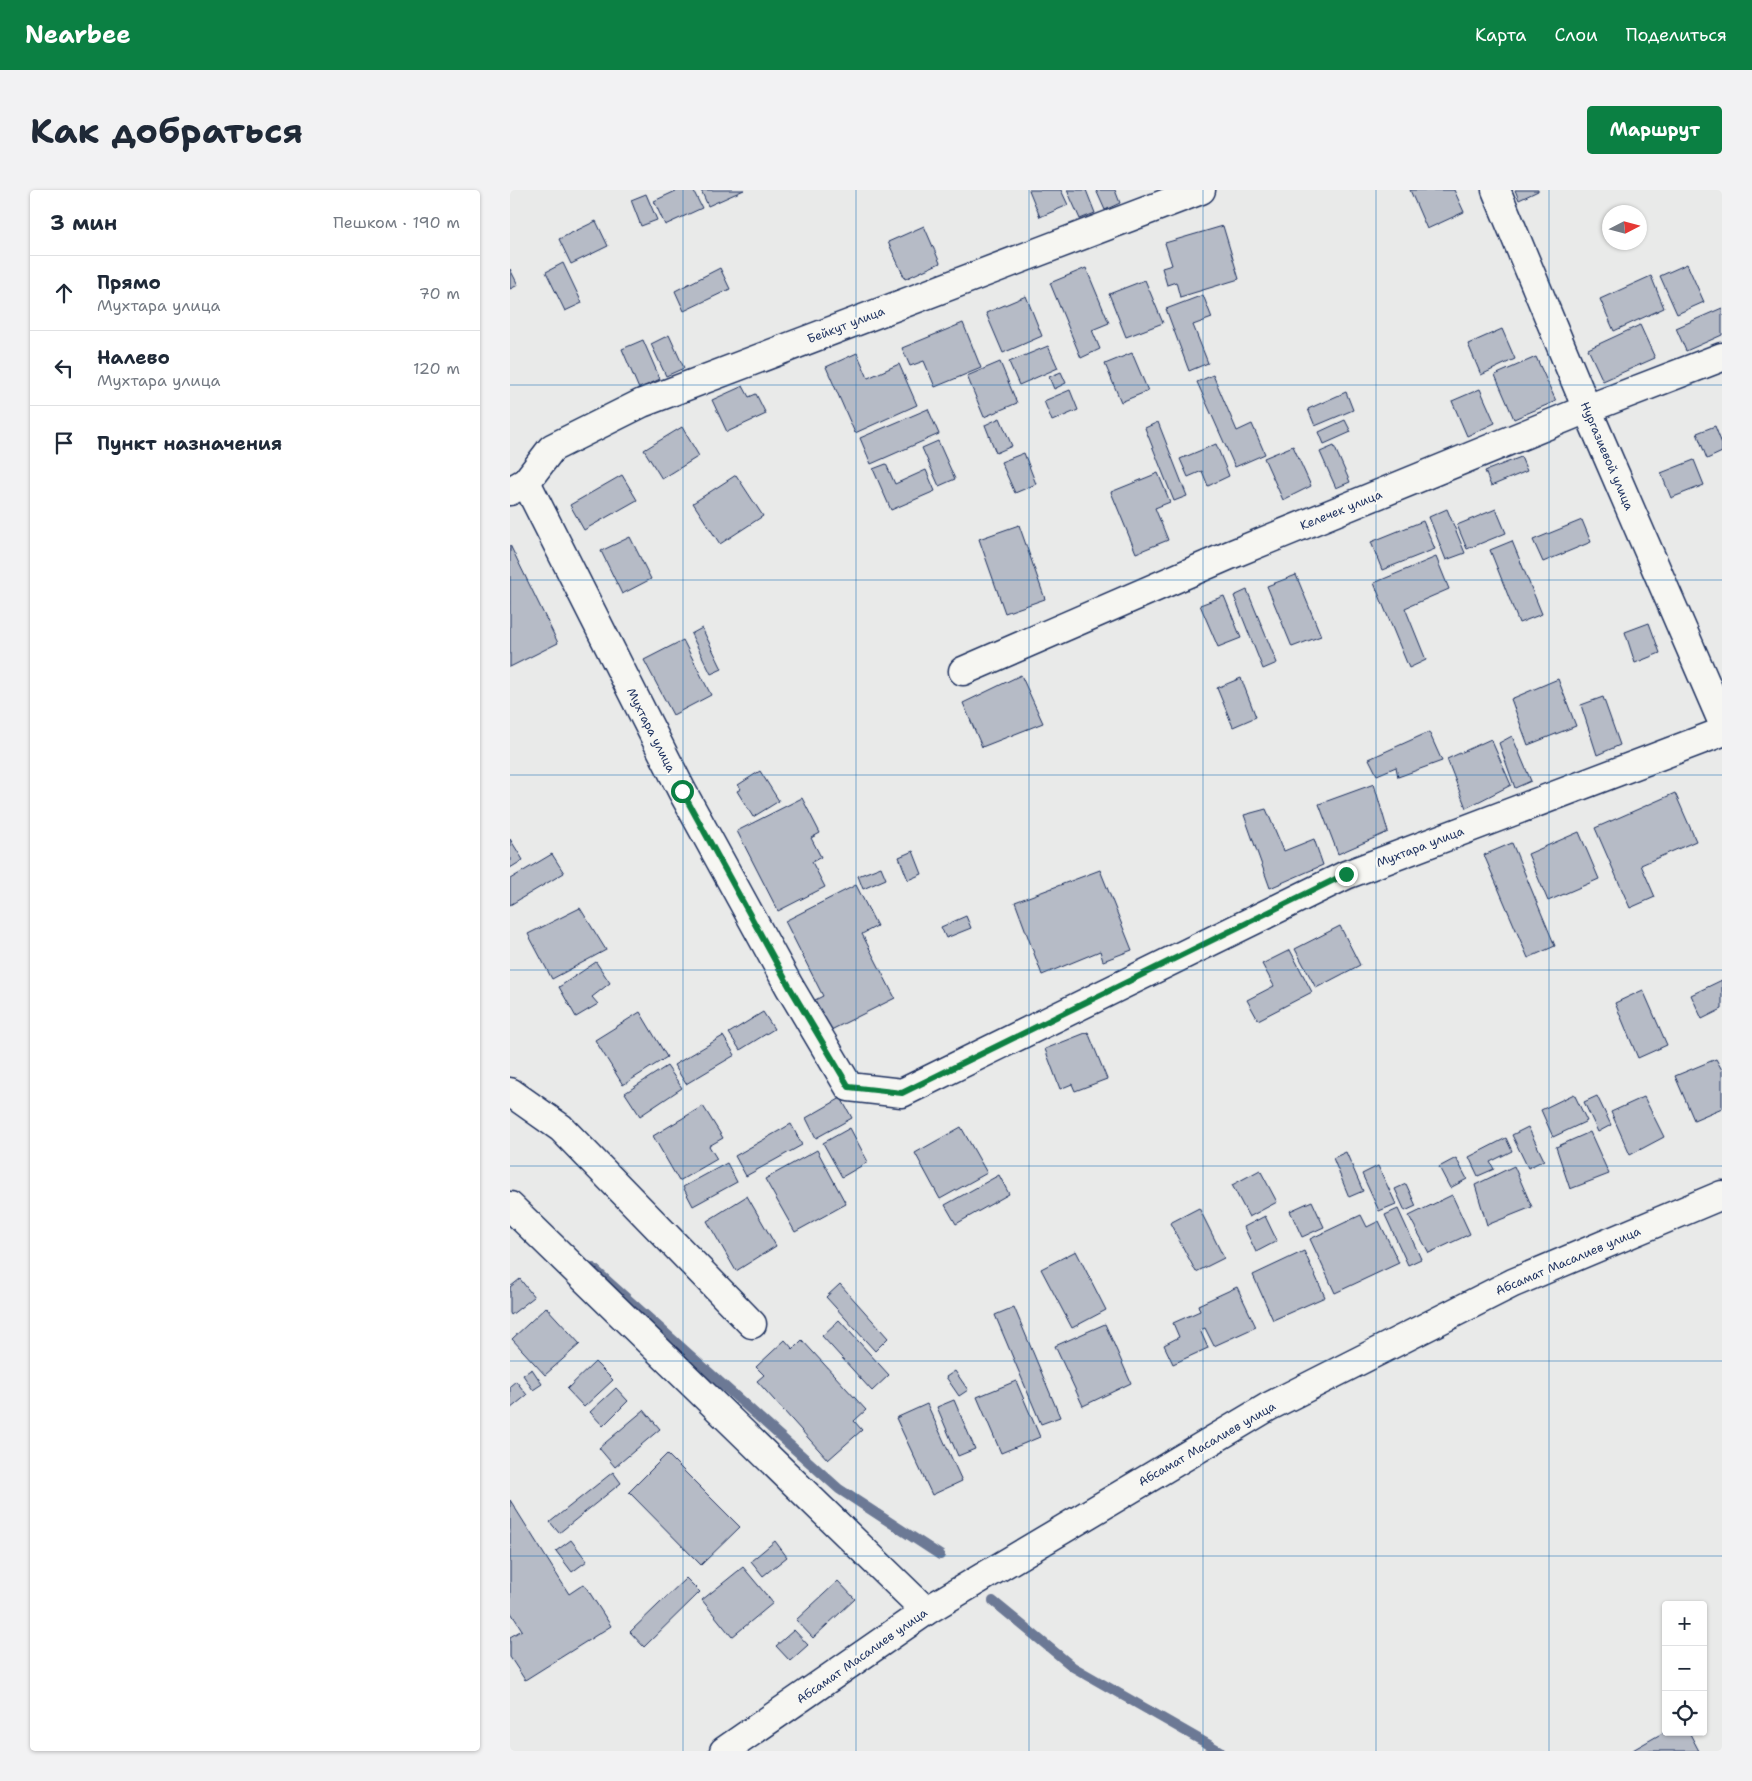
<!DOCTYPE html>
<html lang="ru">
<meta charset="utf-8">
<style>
body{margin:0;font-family:"Shantell Sans",sans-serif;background:#f2f2f3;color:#1f2937}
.controls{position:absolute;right:15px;bottom:15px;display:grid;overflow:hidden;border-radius:5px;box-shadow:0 1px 4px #0004}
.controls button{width:45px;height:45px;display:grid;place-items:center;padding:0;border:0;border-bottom:1px solid #e0e1e3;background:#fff;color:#1f2937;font:25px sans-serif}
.compass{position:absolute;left:1092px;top:15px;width:45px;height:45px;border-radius:50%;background:#fff;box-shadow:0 1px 4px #0004;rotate:84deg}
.stop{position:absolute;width:15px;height:15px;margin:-11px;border:4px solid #0b8043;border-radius:50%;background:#fff}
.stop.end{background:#0b8043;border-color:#fff;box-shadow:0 1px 5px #0008}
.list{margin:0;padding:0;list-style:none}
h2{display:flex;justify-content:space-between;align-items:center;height:65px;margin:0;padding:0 20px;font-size:21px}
h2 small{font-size:16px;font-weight:400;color:#747a83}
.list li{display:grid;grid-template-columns:32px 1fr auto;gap:15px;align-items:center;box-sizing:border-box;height:75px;padding:0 20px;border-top:1px solid #e0e1e3}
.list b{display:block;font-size:19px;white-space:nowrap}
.list p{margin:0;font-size:16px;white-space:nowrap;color:#747a83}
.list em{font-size:16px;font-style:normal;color:#747a83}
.icon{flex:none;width:28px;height:28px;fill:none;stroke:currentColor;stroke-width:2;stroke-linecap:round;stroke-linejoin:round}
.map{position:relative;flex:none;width:1212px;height:1561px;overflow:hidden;border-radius:5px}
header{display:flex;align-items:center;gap:30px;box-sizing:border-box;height:70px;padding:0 25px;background:#0b8043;color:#fff}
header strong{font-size:24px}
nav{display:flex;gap:28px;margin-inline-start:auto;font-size:18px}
.intro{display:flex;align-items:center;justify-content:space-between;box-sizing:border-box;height:120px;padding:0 30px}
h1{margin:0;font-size:35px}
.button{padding:12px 22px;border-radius:5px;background:#0b8043;color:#fff;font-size:18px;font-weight:700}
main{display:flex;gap:30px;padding:0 30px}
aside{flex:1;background:#fff;border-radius:5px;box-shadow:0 1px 4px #0004}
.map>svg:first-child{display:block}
</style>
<header>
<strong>Nearbee</strong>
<nav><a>Карта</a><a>Слои</a><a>Поделиться</a></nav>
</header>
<div class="intro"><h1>Как добраться</h1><a class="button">Маршрут</a></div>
<main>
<aside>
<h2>3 мин<small>Пешком · 190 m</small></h2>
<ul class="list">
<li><svg class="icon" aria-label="ahead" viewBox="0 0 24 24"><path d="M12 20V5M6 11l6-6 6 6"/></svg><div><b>Прямо</b><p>Мухтара улица</p></div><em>70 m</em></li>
<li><svg class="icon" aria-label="left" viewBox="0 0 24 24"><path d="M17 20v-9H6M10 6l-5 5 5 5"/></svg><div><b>Налево</b><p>Мухтара улица</p></div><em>120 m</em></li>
<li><svg class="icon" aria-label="arrive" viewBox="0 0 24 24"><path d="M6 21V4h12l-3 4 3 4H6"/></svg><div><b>Пункт назначения</b></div></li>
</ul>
</aside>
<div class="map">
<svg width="1212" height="1561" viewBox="0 0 1212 1561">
<rect width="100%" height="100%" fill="#e9eae9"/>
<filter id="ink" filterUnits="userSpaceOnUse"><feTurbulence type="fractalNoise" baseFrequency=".02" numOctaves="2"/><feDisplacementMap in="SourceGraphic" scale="10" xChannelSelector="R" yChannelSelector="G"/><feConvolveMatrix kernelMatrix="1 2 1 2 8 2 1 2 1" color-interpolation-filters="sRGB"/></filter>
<g filter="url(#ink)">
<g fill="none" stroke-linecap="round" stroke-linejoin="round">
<g stroke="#6c7995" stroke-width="10">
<polyline points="83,1078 329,1299 430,1365"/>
<polyline points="483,1411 563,1477 710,1561"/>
</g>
</g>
<g fill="#b6bbc6" stroke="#1b2f5e">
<polygon points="168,0 183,0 192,18 155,35 144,11"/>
<polygon points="191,0 234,0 198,16"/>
<polygon points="519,0 551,0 558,15 530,27"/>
<polygon points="557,0 576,0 585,23 570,29"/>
<polygon points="586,0 605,0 610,13 595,20"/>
<polygon points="900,0 944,0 954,22 917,39"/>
<polygon points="1005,0 1028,0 1028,1 1009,10"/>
<polygon points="136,4 147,30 131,36 121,10"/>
<polygon points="86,31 98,56 61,74 49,49"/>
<polygon points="414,36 430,73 395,89 378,52"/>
<polygon points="713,36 729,89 670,107 666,92 657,95 652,78 662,75 655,53"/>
<polygon points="53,73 72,113 55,121 36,82"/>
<polygon points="1177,74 1194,112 1167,124 1150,86"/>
<polygon points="210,78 220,99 174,121 165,101"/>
<polygon points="576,78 599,133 582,140 590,159 571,168 540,93"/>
<polygon points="0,79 8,95 0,99"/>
<polygon points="1141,86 1154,118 1104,141 1090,109"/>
<polygon points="635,90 653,133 616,147 599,104"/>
<polygon points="693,105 702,128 683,135 698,173 679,181 656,119"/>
<polygon points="516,106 532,146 493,163 476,123"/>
<polygon points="1212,118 1212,145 1176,161 1166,138"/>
<polygon points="453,133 471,178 425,197 414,171 400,176 392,158"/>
<polygon points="1130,135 1145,168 1093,191 1078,159"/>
<polygon points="992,139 1005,169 971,185 958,154"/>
<polygon points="159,145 174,178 156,186 141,154"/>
<polygon points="133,150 150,189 129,199 112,159"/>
<polygon points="538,156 548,178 509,195 499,172"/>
<polygon points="347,163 358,188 389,174 407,215 345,243 316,177"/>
<polygon points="622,163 638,201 611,212 595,174"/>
<polygon points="1026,167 1046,211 1004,229 985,185"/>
<polygon points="490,172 507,213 474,227 457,186"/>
<polygon points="551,182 556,193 544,199 539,187"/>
<polygon points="703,185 727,241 742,234 755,264 725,277 687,192"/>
<polygon points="233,196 239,207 246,204 256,224 217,242 202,210"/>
<polygon points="970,199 985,233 957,246 942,211"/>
<polygon points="560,200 568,220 542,231 534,211"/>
<polygon points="836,202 843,220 805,236 798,219"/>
<polygon points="418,219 429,244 361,274 350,248"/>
<polygon points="490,228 502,256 486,263 475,235"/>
<polygon points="835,230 841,242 814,254 809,242"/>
<polygon points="648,232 677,306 664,311 635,238"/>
<polygon points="1205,236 1212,254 1212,262 1197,269 1187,243"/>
<polygon points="172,237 189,266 152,289 134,260"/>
<polygon points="428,251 445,289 429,296 412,258"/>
<polygon points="706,254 719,286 698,296 692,281 678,287 670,269"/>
<polygon points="783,256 801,296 773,310 754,268"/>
<polygon points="824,256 840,292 826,298 810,262"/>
<polygon points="514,263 526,294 505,303 491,272"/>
<polygon points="1011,267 1017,281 981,296 975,281"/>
<polygon points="1184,270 1194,295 1161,308 1151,283"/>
<polygon points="376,274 385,294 416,280 425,301 381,320 363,279"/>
<polygon points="648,283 660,312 645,318 658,350 626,363 601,302"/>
<polygon points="112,285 127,310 74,340 60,315"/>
<polygon points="226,285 253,326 210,354 183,313"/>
<polygon points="937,319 955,363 936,370 919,327"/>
<polygon points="986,319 996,343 957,359 947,335"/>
<polygon points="1072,330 1081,352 1033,372 1023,350"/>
<polygon points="913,331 925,359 872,380 861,352"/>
<polygon points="509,335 535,409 495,423 469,349"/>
<polygon points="120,347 141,389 112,404 91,361"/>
<polygon points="1002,351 1032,424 1009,433 980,360"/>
<polygon points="0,355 48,453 0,477"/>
<polygon points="926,367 939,399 895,418 916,470 899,478 864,393"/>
<polygon points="786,385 811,446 782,457 757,396"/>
<polygon points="737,400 767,473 753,479 724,406"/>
<polygon points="714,406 731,448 708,457 690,415"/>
<polygon points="1139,433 1150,463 1125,473 1115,442"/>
<polygon points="192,438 212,479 201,484 181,444"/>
<polygon points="173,450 201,505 163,525 134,470"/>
<polygon points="511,485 533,533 472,557 453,513"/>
<polygon points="731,488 746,527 723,537 707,498"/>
<polygon points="1048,489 1066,536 1018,555 1001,509"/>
<polygon points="1093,507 1110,555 1087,565 1071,515"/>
<polygon points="919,542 932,571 888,587 886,577 867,585 859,569"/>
<polygon points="1002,546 1021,591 1005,598 989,553"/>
<polygon points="981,549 1001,595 956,618 937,569"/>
<polygon points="250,581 269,611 243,627 227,601 231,599 228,595"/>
<polygon points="864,594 878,642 828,664 809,614"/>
<polygon points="1165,603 1186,651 1131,675 1145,707 1120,718 1085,638"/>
<polygon points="292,608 310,643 301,648 311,667 302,672 315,697 268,721 227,641"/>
<polygon points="756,619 774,661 804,649 813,675 760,698 734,625"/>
<polygon points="1069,642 1089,689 1038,711 1018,664"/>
<polygon points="0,649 13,670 0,678"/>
<polygon points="1002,653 1045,756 1018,768 974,665"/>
<polygon points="403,661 412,684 398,690 389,667"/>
<polygon points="42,664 54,683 0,715 0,689"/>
<polygon points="371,677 376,689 353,699 348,686"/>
<polygon points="590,680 622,760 593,771 590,761 532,785 505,712"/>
<polygon points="346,695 367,736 352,744 385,808 321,840 305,810 313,806 275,731"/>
<polygon points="70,718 96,760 42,789 18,744"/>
<polygon points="456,726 461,738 436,748 431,737"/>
<polygon points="830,736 850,775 806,798 785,759"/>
<polygon points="780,760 802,802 748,830 737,810 764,796 752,774"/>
<polygon points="86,772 100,793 82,807 88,814 66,827 49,797"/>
<polygon points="1212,790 1212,819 1192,829 1181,805"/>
<polygon points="1133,800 1157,855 1128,868 1105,813"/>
<polygon points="130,822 157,867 113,895 85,850"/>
<polygon points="253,822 264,839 230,860 219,843"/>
<polygon points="578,842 597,889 565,901 562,894 550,899 535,859"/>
<polygon points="213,846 225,865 176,894 164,875"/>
<polygon points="1206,869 1212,880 1212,918 1184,930 1165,886"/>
<polygon points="157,876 172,898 130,926 115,903"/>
<polygon points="1064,904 1077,931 1043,947 1031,920"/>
<polygon points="1087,906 1101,935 1088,942 1074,912"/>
<polygon points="1134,907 1154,947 1120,965 1101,922"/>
<polygon points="331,908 342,928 306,948 296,928"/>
<polygon points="193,916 213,948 199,956 207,969 169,991 143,946"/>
<polygon points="281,934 292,955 236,986 225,966"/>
<polygon points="451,937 477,983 430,1009 405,963"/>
<polygon points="1018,937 1034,970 1018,978 1002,945"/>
<polygon points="340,938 358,972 332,987 313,953"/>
<polygon points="1080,942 1099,984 1060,999 1046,957"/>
<polygon points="996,948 1002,961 980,972 984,979 968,986 959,967"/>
<polygon points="307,960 336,1014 285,1042 255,989"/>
<polygon points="836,962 853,1001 839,1007 823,968"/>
<polygon points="946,968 957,989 940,998 929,977"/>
<polygon points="217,973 227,992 183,1016 173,997"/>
<polygon points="868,976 886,1014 869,1021 852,984"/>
<polygon points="1004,976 1022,1017 977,1035 965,995"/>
<polygon points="750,980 767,1012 739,1027 722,995"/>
<polygon points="489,985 499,1004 446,1034 435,1015"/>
<polygon points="896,994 906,1016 895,1021 885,999"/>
<polygon points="942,1005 960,1044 919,1063 899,1026"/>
<polygon points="237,1006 266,1056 226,1081 197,1031"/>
<polygon points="802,1011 814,1037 792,1047 780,1021"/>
<polygon points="689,1018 714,1068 686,1082 660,1033"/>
<polygon points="888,1019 911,1069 898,1075 875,1025"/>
<polygon points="851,1025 857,1037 869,1031 889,1073 825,1103 800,1049"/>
<polygon points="755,1026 767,1051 746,1062 734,1037"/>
<polygon points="566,1061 596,1120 562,1138 531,1079"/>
<polygon points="794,1061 815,1107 763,1130 743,1085"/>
<polygon points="10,1089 24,1107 1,1125 0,1123 0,1097"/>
<polygon points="330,1094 378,1148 365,1161 316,1107"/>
<polygon points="727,1097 746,1137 704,1156 695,1138 690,1140 698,1158 663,1174 654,1155 669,1147 663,1133 690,1121 688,1115"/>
<polygon points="36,1117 70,1154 35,1185 2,1149"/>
<polygon points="504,1117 550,1227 531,1234 485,1125"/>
<polygon points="329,1130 379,1185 362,1201 312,1146"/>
<polygon points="595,1134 621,1193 573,1216 545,1156"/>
<polygon points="275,1150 283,1159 292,1150 356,1220 344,1231 352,1240 318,1270 247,1191 254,1185 246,1177"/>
<polygon points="85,1172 103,1190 74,1217 57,1199"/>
<polygon points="22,1179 32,1194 23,1200 13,1185"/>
<polygon points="445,1181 458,1200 449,1206 436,1187"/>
<polygon points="6,1191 17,1205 0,1219 0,1196"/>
<polygon points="506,1191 530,1247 491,1263 467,1207"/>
<polygon points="106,1198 118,1211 93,1236 80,1222"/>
<polygon points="444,1210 465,1259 448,1266 427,1217"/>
<polygon points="417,1214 452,1291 422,1305 386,1228"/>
<polygon points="134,1220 150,1239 105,1277 89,1258"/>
<polygon points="157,1264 230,1337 191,1375 119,1302"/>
<polygon points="103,1282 111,1293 49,1343 40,1332"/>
<polygon points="0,1310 59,1404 74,1394 101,1436 15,1490 0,1467 0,1447 12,1440 0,1421"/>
<polygon points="61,1350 77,1371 62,1382 46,1361"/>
<polygon points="265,1351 277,1367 253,1386 241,1371"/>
<polygon points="233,1377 263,1413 222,1447 192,1410"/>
<polygon points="176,1388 190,1402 134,1457 120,1442"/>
<polygon points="328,1391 345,1409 303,1448 286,1430"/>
<polygon points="284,1440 298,1455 280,1471 266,1456"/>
<polygon points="1156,1541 1179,1542 1189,1561 1121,1561"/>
</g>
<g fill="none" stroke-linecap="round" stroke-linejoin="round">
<g stroke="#1b2f5e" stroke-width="31">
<g id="minor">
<polyline points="986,0 1077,219 1212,531"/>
<polyline points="16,292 172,601 279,796 339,897 392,903 836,685 1212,542"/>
<polyline points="0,301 16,292 42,258 132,213 691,0"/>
<polyline points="453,481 720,365 1077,219 1212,167"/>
<polyline points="0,902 51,938 242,1134"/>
<polyline points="0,1016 416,1421"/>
</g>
</g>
<g stroke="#1b2f5e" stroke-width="31">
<polyline id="tertiary" points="214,1561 416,1421 758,1217 1003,1093 1212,1005"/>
</g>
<use href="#minor" stroke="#f6f6f2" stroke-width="28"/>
<use href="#tertiary" stroke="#f6f6f2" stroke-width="28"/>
</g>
</g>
<g fill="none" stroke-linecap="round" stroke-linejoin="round" filter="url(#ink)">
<polyline stroke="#0b8043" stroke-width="6" points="172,601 279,796 339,897 392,903 836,684"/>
</g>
<path fill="none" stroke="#1f6fb2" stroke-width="1" stroke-opacity="0.55" d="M173,0V1561M346,0V1561M519,0V1561M693,0V1561M866,0V1561M1039,0V1561M0,195H1212M0,390H1212M0,585H1212M0,780H1212M0,976H1212M0,1171H1212M0,1366H1212"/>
<g text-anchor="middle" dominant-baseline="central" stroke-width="4.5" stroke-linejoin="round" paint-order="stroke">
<g font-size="12" fill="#1b2f5e" stroke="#f6f6f2">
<text transform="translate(336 135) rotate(-21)">Бейкут улица</text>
<text transform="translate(1097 266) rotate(67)">Нургазиевой улица</text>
<text transform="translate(831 320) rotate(-22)">Келечек улица</text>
<text transform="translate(141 540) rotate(63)">Мухтара улица</text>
<text transform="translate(910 657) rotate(-21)">Мухтара улица</text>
<text transform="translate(1058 1071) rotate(-23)">Абсамат Масалиев улица</text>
<text transform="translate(697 1254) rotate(-30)">Абсамат Масалиев улица</text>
<text transform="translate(352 1466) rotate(-35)">Абсамат Масалиев улица</text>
</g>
</g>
</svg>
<div class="controls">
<button>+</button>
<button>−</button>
<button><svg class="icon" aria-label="locate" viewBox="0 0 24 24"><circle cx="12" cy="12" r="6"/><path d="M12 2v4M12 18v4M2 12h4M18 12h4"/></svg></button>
</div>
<svg class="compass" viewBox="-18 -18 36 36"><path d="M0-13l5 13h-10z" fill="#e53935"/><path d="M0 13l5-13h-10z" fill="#747a83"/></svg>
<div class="stop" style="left:172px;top:601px"></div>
<div class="stop end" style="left:836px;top:684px"></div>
</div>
</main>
